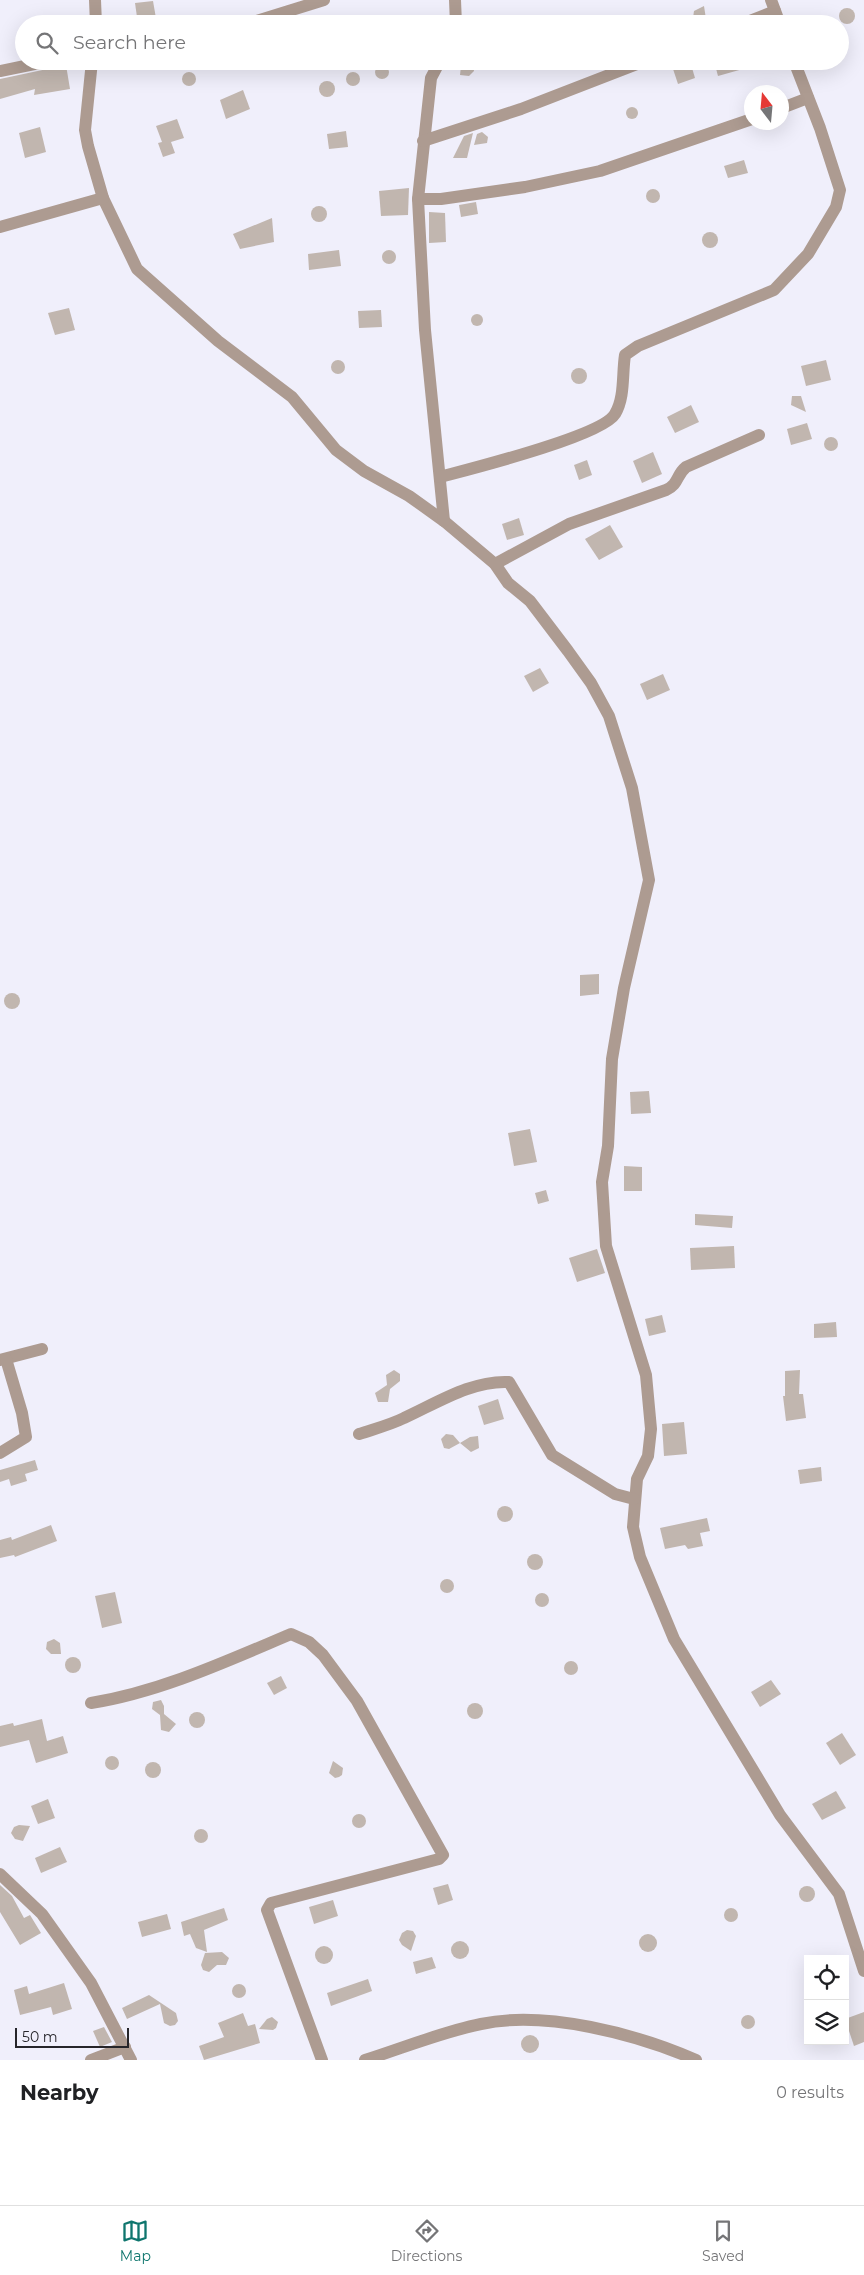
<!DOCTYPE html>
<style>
body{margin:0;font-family:Montserrat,sans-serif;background:#f6f6f6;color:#202124}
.controls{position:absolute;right:15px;bottom:15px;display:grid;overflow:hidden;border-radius:0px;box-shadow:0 5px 20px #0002}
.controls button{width:45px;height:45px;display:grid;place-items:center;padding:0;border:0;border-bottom:1px solid #e0e0e0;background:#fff;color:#202124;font:25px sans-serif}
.compass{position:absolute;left:744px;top:85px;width:45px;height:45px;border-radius:50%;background:#fff;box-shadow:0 5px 20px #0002;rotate:344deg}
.scale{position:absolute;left:15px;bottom:12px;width:114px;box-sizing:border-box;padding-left:5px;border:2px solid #26252a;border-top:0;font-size:14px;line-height:18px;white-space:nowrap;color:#26252a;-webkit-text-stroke:4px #f0effb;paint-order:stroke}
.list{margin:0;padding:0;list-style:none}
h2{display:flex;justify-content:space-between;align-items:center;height:65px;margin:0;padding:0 20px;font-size:21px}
h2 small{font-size:16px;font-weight:400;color:#757577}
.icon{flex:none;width:28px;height:28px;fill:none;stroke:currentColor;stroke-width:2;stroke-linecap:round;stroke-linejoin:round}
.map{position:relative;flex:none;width:864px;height:2060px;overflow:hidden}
.search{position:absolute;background:#fff;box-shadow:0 5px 20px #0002;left:15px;right:15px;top:15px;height:55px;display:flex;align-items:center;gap:12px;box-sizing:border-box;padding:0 18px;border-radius:28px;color:#757577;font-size:19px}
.sheet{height:145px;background:#fff}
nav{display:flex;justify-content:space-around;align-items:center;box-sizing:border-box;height:70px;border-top:1px solid #e0e0e0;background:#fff;font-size:14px;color:#757577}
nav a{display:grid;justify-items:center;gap:2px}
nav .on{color:#0f766e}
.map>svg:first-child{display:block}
</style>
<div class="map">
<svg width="864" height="2060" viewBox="0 0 864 2060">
<rect width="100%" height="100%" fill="#f0effb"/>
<g fill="#c1b6af">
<polygon points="153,1 157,24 138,24 135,3"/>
<polygon points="704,6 706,19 701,23 696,21 693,18 694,11"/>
<circle cx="847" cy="16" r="8"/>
<polygon points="681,61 690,61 695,78 678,84 672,66"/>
<polygon points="714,61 757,61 757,65 718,76"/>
<polygon points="466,62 473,63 474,71 469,76 460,75 461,66"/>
<polygon points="66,65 70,89 34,95 35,89 0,99 0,79"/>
<circle cx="382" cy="72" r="7"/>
<circle cx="189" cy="79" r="7"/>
<circle cx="353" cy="79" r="7"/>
<circle cx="327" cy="89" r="8"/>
<polygon points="243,90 250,109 226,119 220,100"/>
<circle cx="632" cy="113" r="6"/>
<polygon points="177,119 184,138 171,142 175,153 163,157 158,143 162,142 156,126"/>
<polygon points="40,127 46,152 25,158 19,133"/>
<polygon points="346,131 348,147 329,149 327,134"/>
<polygon points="482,132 488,137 487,143 474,145 477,134"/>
<polygon points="473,133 467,158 453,158 464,136"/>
<polygon points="744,160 748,173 728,178 724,166"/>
<polygon points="409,188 408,215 381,216 379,191"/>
<circle cx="653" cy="196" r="7"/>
<polygon points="476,202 478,214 461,217 459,205"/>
<circle cx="319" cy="214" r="8"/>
<polygon points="429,212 445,213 446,242 429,243"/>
<polygon points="272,218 274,242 240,249 233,234"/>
<circle cx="710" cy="240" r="8"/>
<polygon points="339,250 341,266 309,270 308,254"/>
<circle cx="389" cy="257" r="7"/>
<polygon points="69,308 75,330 55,335 48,313"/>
<polygon points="381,310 382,327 359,328 358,311"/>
<circle cx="477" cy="320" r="6"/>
<circle cx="338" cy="367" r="7"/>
<polygon points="826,360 831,380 806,386 801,366"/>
<circle cx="579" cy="376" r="8"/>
<polygon points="792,396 801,396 806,412 791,405"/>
<polygon points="691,405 699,422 675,433 667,417"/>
<polygon points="807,423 812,439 791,445 787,429"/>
<circle cx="831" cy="444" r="7"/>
<polygon points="653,452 662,474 642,483 633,461"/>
<polygon points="587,460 592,475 579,480 574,465"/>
<polygon points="519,518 524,535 507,540 502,524"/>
<polygon points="610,525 623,547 599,560 585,539"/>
<polygon points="540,668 549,683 533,692 524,676"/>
<polygon points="663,674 670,690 647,700 640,684"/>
<polygon points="599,974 599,994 580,996 580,975"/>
<circle cx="12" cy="1001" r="8"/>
<polygon points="649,1091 651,1113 631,1114 630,1092"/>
<polygon points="530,1129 537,1162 514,1166 508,1133"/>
<polygon points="624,1166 642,1167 642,1191 624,1191"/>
<polygon points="546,1190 549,1201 538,1204 535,1193"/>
<polygon points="695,1214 733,1216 732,1228 695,1225"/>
<polygon points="734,1246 735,1268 691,1270 690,1248"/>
<polygon points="597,1249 605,1273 577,1282 569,1258"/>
<polygon points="662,1315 666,1332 649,1336 645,1319"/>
<polygon points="836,1322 837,1337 814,1338 814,1324"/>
<polygon points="394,1370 400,1374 400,1381 390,1389 388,1402 378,1402 375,1393 387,1385 386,1375"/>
<polygon points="800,1370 799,1394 803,1394 806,1418 786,1421 783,1396 785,1396 785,1371"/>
<polygon points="498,1399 504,1419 484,1425 478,1406"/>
<polygon points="684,1422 687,1454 664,1456 662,1424"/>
<polygon points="446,1434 453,1435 460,1443 470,1437 478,1436 479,1448 471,1452 460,1443 449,1449 444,1448 441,1439"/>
<polygon points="35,1460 38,1470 25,1474 27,1481 11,1486 9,1479 0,1482 0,1470"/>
<polygon points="821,1467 822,1481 800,1484 798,1470"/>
<circle cx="505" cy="1514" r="8"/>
<polygon points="707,1518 710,1531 700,1533 703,1546 688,1549 685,1545 665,1549 660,1528"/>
<polygon points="51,1525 57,1541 15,1557 14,1555 0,1558 0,1540 11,1537 12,1540"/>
<circle cx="535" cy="1562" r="8"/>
<circle cx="447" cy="1586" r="7"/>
<polygon points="115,1592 122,1623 102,1628 95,1596"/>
<circle cx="542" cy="1600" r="7"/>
<polygon points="54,1639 60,1643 61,1654 51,1654 46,1649 47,1642"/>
<circle cx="73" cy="1665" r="8"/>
<circle cx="571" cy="1668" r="7"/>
<polygon points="281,1676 287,1688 274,1695 267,1683"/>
<polygon points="771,1680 781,1694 760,1707 751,1692"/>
<polygon points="161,1700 164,1706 164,1714 176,1724 169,1732 161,1730 160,1715 152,1709 153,1702"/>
<circle cx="475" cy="1711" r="8"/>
<circle cx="197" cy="1720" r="8"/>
<polygon points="42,1719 47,1741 63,1736 68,1753 36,1763 29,1740 0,1747 0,1726 13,1723 14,1726"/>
<polygon points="842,1733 856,1755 840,1765 826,1743"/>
<circle cx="112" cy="1763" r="7"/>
<polygon points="333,1761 343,1768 342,1775 339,1777 335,1778 329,1773"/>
<circle cx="153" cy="1770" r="8"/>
<polygon points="836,1791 846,1808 822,1820 812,1804"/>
<polygon points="48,1799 55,1818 38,1824 31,1806"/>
<circle cx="359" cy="1821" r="7"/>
<polygon points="19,1825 30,1826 23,1841 15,1839 11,1833 14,1827"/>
<circle cx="201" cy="1836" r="7"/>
<polygon points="60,1847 67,1862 41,1873 35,1858"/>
<polygon points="448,1884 453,1900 438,1905 433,1888"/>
<polygon points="0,1885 12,1896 24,1918 30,1915 41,1933 20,1945 0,1912"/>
<circle cx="807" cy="1894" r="8"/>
<polygon points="333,1900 338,1916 314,1924 309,1907"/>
<polygon points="224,1908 228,1920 204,1930 207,1952 196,1948 190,1934 184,1936 181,1922"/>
<circle cx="731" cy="1915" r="7"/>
<polygon points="167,1914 171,1929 142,1937 138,1922"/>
<polygon points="407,1930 413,1931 416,1936 411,1951 402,1945 399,1940 402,1933"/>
<circle cx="648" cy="1943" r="9"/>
<circle cx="460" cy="1950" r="9"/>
<circle cx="324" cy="1955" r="9"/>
<polygon points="222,1952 229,1958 226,1965 217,1965 209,1972 203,1970 201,1965 205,1953"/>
<polygon points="432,1957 436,1968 416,1974 413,1962"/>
<polygon points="368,1979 372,1991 331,2006 327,1993"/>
<polygon points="64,1983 72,2009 53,2015 51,2007 20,2015 14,1990 27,1986 29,1994"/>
<circle cx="239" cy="1991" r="7"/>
<polygon points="149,1995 176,2013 178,2021 175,2025 170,2026 164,2023 160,2004 127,2019 122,2008"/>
<polygon points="864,2012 864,2042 854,2046 845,2019"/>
<polygon points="243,2013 248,2026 255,2024 260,2043 204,2060 199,2046 224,2037 218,2023"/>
<circle cx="748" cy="2022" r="7"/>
<polygon points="272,2017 278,2022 276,2028 273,2030 259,2029 267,2019"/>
<polygon points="104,2027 112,2042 100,2047 93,2031"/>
<circle cx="530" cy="2044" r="9"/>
</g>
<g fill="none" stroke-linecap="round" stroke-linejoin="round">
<g stroke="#ad9b91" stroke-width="12">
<polyline points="95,0 96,24"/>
<polyline points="455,0 456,24"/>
<polyline points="771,0 780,24"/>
<polyline points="247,24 324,0"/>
<polyline points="742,24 775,11"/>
<polyline points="92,61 85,130 88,146 103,198 137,269 218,341 292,397 336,450 364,471 409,496 444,521 495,564 508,583 530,601 568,651 591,683 609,716 632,788 649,880 624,988 612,1059 608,1146 602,1182 606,1246 646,1375 651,1429 648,1456 637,1479 633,1527 640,1557 674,1639 780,1815 839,1894 864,1971"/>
<polyline points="440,61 431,78 418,199 425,330 444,521"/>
<polyline points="0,71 49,61"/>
<polyline points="782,108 808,98"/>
<polyline points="423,141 521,109 645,61"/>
<polyline points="418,199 441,199 525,187 600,171 752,119"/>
<polyline points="0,227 103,198"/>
<path d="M440,477C470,469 602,436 615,414C625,398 622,374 625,355L638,346L774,290L808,254L836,207L840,190L820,128L794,61"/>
<path d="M495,564L569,524L666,490C679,484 676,475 686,467L759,435"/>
<polyline points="0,1360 42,1349"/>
<path d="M359,1434C374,1429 390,1425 404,1418C437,1403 472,1380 509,1382L552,1455L615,1494L634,1499"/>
<polyline points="0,1453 26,1437 22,1413 6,1359"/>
<path d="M91,1703C160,1692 227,1661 291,1634L309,1642L323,1655L357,1701L443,1855L439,1859L271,1903L267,1910L322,2060"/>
<polyline points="0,1874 42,1914 91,1983 131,2060"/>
<polyline points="91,2060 125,2047"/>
<path d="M365,2060C403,2048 442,2032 481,2024C545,2010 637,2034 696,2060"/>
</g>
</g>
</svg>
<div class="controls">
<button><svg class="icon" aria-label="locate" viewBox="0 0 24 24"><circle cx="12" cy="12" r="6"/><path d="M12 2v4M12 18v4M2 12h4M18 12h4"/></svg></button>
<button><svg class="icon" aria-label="layers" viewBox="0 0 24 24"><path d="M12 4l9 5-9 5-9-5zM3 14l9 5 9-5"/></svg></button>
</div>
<svg class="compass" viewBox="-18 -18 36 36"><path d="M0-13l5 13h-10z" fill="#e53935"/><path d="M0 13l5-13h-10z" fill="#757577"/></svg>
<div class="scale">50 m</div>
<div class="search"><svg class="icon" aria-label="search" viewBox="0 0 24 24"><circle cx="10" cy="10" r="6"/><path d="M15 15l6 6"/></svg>Search here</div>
</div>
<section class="sheet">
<h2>Nearby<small>0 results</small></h2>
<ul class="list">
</ul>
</section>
<nav>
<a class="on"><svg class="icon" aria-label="map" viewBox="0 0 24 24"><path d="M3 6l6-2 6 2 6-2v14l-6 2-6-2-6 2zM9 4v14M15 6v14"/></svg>Map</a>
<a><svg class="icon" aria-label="directions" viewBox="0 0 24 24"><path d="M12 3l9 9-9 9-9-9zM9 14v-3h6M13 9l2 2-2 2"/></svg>Directions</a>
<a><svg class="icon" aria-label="saved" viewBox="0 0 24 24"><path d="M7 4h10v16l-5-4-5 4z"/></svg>Saved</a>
</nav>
